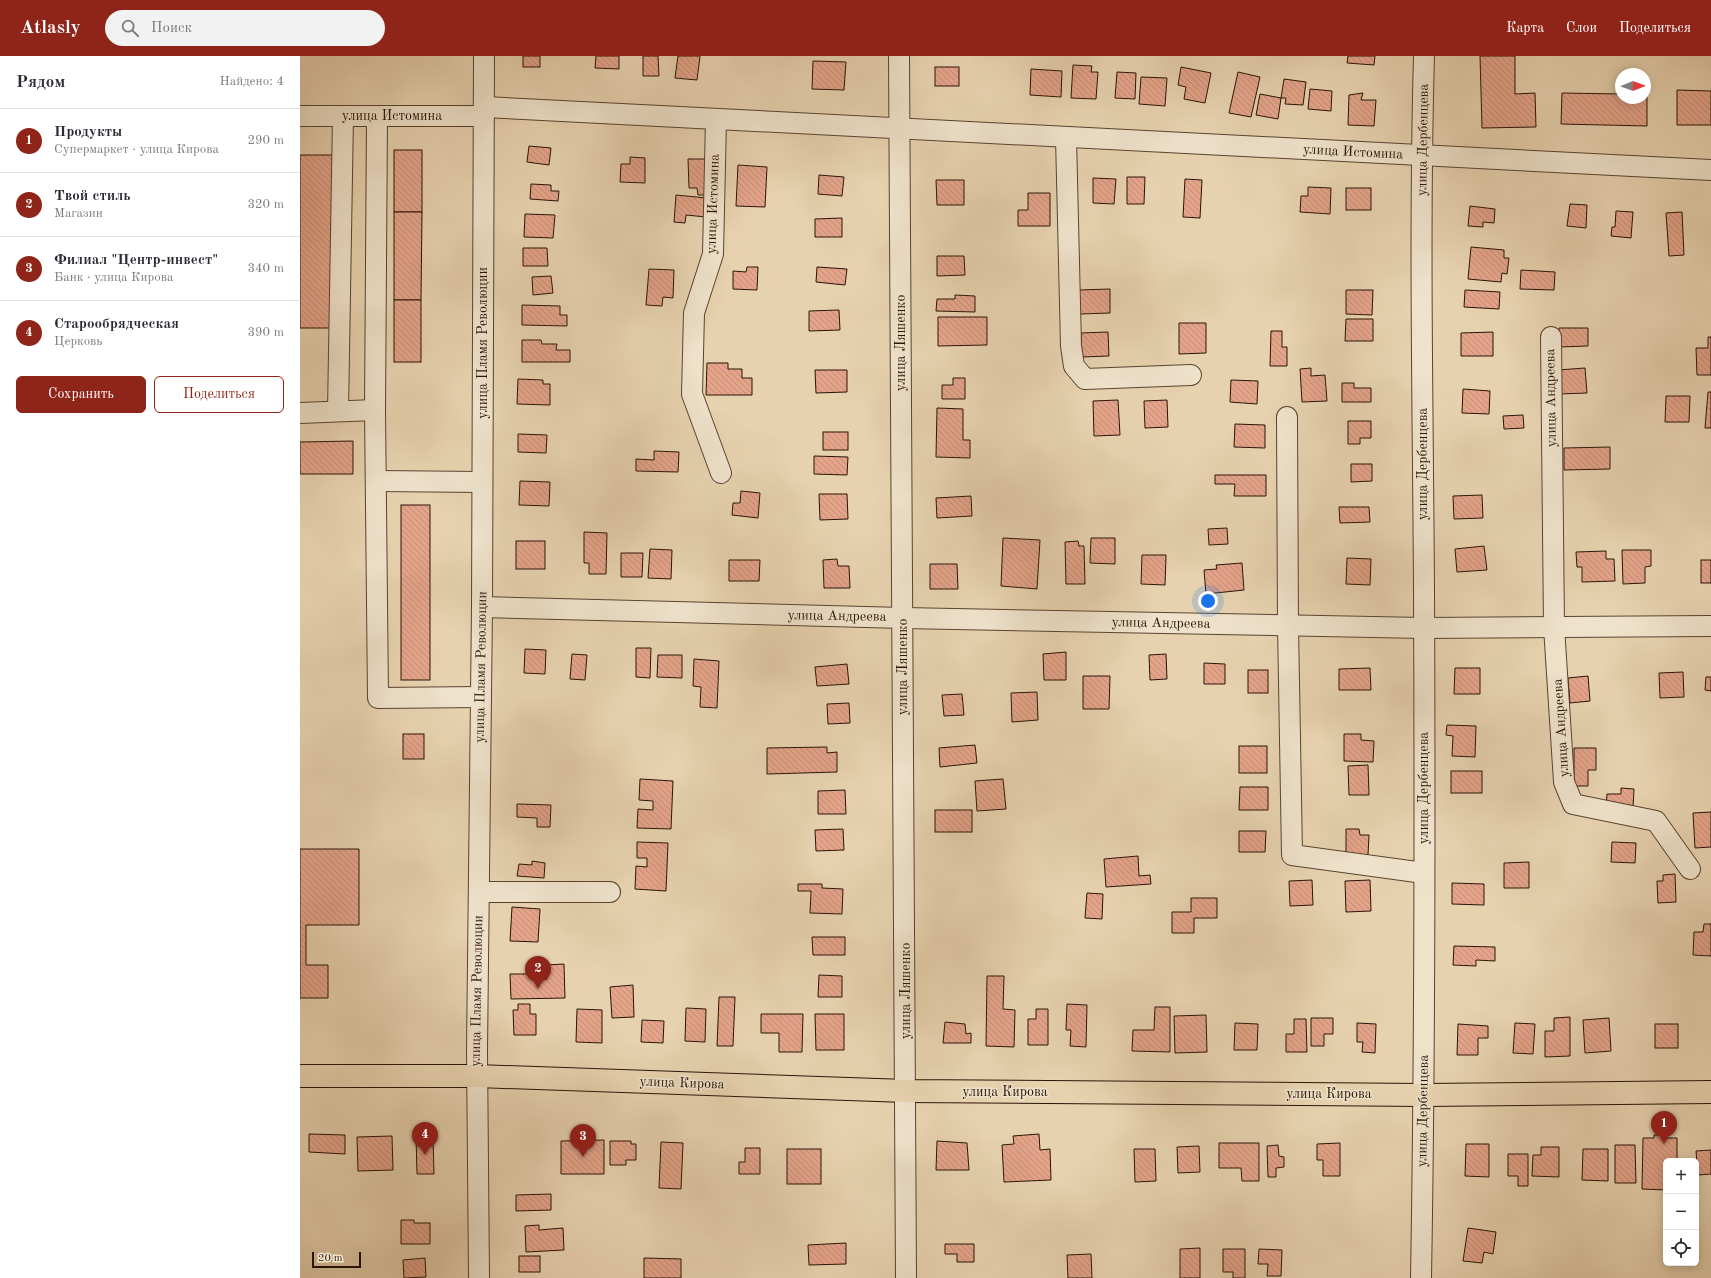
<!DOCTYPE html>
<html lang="ru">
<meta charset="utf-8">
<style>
body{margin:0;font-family:"Old Standard TT",serif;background:#f2f2f3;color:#2b2b33}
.controls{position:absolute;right:12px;bottom:12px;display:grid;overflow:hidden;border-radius:6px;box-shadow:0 2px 10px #0003}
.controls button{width:36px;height:36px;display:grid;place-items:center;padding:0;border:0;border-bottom:1px solid #e1e1e2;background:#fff;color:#2b2b33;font:20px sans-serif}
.compass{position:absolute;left:1315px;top:12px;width:36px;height:36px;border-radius:50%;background:#fff;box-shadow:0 2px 10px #0003;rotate:89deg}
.scale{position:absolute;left:12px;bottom:10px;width:49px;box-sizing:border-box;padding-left:4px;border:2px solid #2a1406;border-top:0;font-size:11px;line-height:14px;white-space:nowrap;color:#2a1406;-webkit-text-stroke:3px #efe2cb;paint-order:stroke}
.you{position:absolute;left:908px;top:545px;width:14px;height:14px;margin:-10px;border:3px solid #fff;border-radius:50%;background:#1a73e8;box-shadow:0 0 0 6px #1a73e833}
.badge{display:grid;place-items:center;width:26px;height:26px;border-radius:50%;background:#8f2418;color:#fff;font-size:13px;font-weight:700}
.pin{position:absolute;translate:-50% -33px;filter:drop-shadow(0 1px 2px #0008)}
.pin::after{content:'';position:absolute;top:21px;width:14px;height:12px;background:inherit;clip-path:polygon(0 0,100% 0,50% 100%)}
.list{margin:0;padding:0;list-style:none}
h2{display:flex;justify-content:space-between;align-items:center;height:52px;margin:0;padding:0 16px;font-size:17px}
h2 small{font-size:13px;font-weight:400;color:#7c7c81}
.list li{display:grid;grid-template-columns:26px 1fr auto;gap:12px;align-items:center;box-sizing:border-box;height:64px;padding:0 16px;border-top:1px solid #e1e1e2}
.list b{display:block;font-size:15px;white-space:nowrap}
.list p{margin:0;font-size:13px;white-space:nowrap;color:#7c7c81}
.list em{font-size:13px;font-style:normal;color:#7c7c81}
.actions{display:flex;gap:8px;padding:12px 16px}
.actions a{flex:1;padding:9px 0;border:1px solid #8f2418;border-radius:6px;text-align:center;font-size:14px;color:#8f2418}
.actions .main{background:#8f2418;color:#fff}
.icon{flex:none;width:22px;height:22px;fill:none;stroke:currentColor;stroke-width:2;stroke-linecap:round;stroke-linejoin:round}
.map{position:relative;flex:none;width:1411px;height:1222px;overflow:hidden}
header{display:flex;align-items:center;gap:24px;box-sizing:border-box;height:56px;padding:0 20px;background:#8f2418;color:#fff}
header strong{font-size:19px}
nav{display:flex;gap:22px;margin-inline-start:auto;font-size:14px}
.search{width:280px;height:36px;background:#f2f2f3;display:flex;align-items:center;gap:10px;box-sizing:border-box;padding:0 14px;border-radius:22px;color:#7c7c81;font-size:15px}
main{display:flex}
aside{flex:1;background:#fff}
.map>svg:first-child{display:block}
</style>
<header>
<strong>Atlasly</strong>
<div class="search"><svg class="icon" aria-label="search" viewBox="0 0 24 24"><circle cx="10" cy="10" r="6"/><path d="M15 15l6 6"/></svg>Поиск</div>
<nav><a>Карта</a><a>Слои</a><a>Поделиться</a></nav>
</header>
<main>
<aside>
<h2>Рядом<small>Найдено: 4</small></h2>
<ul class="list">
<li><span class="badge">1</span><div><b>Продукты</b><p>Супермаркет · улица Кирова</p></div><em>290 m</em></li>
<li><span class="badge">2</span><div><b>Твой стиль</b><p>Магазин</p></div><em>320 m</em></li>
<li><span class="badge">3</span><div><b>Филиал &quot;Центр-инвест&quot;</b><p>Банк · улица Кирова</p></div><em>340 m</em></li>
<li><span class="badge">4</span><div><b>Старообрядческая</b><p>Церковь</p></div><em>390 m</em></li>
</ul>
<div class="actions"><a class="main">Сохранить</a><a>Поделиться</a></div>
</aside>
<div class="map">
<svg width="1411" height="1222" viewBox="0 0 1411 1222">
<defs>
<pattern id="building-back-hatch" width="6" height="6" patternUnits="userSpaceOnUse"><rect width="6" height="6" fill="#e4a48a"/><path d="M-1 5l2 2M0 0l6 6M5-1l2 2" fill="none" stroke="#c48c76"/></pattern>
</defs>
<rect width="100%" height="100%" fill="#e7d2af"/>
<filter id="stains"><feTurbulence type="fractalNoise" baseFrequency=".005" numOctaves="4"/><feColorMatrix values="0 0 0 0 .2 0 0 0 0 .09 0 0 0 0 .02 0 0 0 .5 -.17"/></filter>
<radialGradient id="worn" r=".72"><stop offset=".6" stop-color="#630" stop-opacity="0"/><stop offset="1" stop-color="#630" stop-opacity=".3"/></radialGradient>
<g fill="url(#building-back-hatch)" stroke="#2a1406">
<rect x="223" y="0" width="17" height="11"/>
<polygon points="296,0 319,0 319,13 295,12"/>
<polygon points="343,0 358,0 359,20 343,20"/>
<polygon points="378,0 400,0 397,24 375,22"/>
<polygon points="1048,0 1075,0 1074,9 1047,7"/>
<polygon points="1180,0 1215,0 1215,38 1235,37 1236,71 1182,72"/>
<polygon points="513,5 546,6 544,34 512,33"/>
<polygon points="773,9 792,10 791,16 798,16 796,43 771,42"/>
<rect x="635" y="11" width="24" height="19"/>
<polygon points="881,11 911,17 905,47 884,43 886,31 878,29"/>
<polygon points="731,13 762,15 761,41 730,39"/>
<polygon points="817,16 836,17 835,43 815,42"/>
<polygon points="938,16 960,21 951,61 929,57"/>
<polygon points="841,21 867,22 865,50 839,48"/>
<polygon points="984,23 1006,26 1003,49 985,48 986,42 981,42"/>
<polygon points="1010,33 1032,35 1031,55 1008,53"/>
<polygon points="1377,34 1411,35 1411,69 1377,69"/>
<polygon points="1063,37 1061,44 1076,44 1074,70 1048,69 1049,39"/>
<polygon points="1262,37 1321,38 1321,42 1345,42 1345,39 1347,39 1347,70 1261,68"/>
<polygon points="960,38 981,42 978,63 956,59"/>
<polygon points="229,90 251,92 249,109 227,106"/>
<rect x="94" y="94" width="28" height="62"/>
<polygon points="0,99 33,99 31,272 0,272"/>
<polygon points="330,101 345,102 345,127 320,126 321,108 330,108"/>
<polygon points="388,103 410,103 411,139 398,139 397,132 389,132"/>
<polygon points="438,109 467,111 465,151 436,150"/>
<polygon points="519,119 544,121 542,140 518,138"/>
<polygon points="827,121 845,121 844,148 827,148"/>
<polygon points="793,122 816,123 814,148 793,147"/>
<polygon points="885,123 902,124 900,162 883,161"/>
<polygon points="636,124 664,124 664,149 637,149"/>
<polygon points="231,128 251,129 251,135 259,135 258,145 230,143"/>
<polygon points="1008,131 1031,132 1030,158 1000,156 1001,140 1008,140"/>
<rect x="1046" y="132" width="25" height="22"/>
<polygon points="728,137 750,137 750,170 718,170 718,154 728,154"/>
<polygon points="376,139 407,142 406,161 386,159 385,167 374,166"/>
<polygon points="1270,148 1287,149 1286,172 1267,170"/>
<polygon points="1170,150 1195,153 1194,167 1183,166 1183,171 1168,170"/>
<polygon points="1316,155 1333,156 1331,182 1311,180 1312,171 1315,171"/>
<polygon points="94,156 122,156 121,244 94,244"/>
<polygon points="1382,156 1384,199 1369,200 1366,157"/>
<polygon points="225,158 255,159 253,182 224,181"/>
<polygon points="542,162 542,181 515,181 515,163"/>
<polygon points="1171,191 1204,194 1204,202 1209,202 1207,218 1202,217 1201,226 1168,223"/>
<polygon points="223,192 247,192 248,210 223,210"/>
<polygon points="637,200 664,200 665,219 637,220"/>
<polygon points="447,211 458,211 457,234 433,233 433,215 446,216"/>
<polygon points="517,211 547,213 545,229 516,226"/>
<polygon points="349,213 374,214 373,242 363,241 362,250 346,249"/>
<polygon points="1221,214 1255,216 1254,234 1220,233"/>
<polygon points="251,220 253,237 233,239 232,221"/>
<polygon points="810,233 810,257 780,258 779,234"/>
<polygon points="1046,234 1073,234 1072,259 1046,258"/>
<polygon points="1165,234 1200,236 1199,253 1164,251"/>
<polygon points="655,239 675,240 675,256 636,255 637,243 655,243"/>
<rect x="94" y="244" width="27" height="62"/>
<polygon points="222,249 260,250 260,259 267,259 267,270 222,269"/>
<polygon points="539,254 540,274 509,275 509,255"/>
<polygon points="638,261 687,261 687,289 638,290"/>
<polygon points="1046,263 1073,263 1073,285 1045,285"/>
<polygon points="879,267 906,267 906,297 879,298"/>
<polygon points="1259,272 1288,272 1288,290 1259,291"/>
<polygon points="971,275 982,275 982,291 987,291 987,310 970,310"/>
<polygon points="808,276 809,300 782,301 781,277"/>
<polygon points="1193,276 1193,300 1161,300 1161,277"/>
<polygon points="1408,281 1411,281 1411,319 1397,319 1396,292 1408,292"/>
<polygon points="222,284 241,284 242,288 257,288 256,294 270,294 270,306 222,306"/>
<polygon points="407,307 428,307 428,313 442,313 442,322 452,322 452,339 406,339"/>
<polygon points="1011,312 1011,320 1025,319 1027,345 1002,346 1000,313"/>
<polygon points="1285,312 1287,337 1259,338 1258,314"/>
<polygon points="515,314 547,314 547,336 516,337"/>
<polygon points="653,322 665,322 665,343 642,343 642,329 653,329"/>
<polygon points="218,323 243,324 243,328 250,328 250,349 217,348"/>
<polygon points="931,324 958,325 957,348 930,346"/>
<polygon points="1042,327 1054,327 1054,332 1071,332 1071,346 1042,346"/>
<polygon points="1163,333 1190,335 1189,358 1162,357"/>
<polygon points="1408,336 1411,336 1411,372 1405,372"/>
<polygon points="1366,340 1390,340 1389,366 1365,366"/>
<polygon points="818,344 820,379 794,380 793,345"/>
<polygon points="867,344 868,371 845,372 844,345"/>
<polygon points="637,352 663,353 663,384 670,384 670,402 636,401"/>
<polygon points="1223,359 1224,372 1204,373 1203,360"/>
<polygon points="1048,365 1071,365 1071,382 1060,382 1060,388 1048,388"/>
<polygon points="935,368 965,369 965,392 934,391"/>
<rect x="523" y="376" width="25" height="18"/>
<polygon points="218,378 247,379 246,397 218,396"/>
<polygon points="53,385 53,418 0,418 0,386"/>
<polygon points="1310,391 1310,413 1264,414 1264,392"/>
<polygon points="354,395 379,396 378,416 336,415 336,403 354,404"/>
<polygon points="514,400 548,401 547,419 514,418"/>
<polygon points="1051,408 1072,408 1072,425 1051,426"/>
<polygon points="915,419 966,419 966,440 934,440 935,428 915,428"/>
<polygon points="220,425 250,426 249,450 219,449"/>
<polygon points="441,435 460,437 458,462 432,459 433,447 440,447"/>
<polygon points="519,438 547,438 548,463 520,464"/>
<polygon points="1182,439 1183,462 1154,463 1153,440"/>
<polygon points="671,440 672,460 637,462 636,442"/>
<rect x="101" y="449" width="29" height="175"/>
<polygon points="1039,451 1069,451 1070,466 1040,467"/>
<polygon points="927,472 928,488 909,489 908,473"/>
<polygon points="284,476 307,477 306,518 289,518 289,507 284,507"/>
<polygon points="703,482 740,484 737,533 701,530"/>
<polygon points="791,482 815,482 815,508 790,507"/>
<rect x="216" y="485" width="29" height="28"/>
<polygon points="778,485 779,490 784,490 785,528 766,528 765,486"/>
<polygon points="1184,490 1187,514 1157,516 1155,493"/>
<polygon points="350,493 372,494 371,523 348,522"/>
<polygon points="1322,494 1351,494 1351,510 1345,511 1345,527 1323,528"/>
<polygon points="1306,495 1306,503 1314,503 1315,525 1282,526 1282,511 1277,511 1276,496"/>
<polygon points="321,497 343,497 342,521 321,521"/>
<polygon points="842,499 866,499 865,529 841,528"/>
<polygon points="1047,502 1071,503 1070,529 1046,528"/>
<polygon points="537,503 538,510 549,510 550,532 524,532 523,504"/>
<polygon points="429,504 460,504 459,525 429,525"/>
<rect x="1401" y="504" width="10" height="23"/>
<polygon points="942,507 944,534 906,538 904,514 917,513 916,509"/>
<polygon points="630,508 657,508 658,533 630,533"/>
<polygon points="336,592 351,592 350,622 336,621"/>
<polygon points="225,593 246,594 245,618 224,617"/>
<polygon points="766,596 766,624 744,624 743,598"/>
<polygon points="272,598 287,599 285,624 270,623"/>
<polygon points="866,598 867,623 850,624 849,599"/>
<polygon points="358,599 382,599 382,622 357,621"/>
<polygon points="394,603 419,605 417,652 400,651 401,631 393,630"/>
<polygon points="904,607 925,608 925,628 904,628"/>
<polygon points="547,608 549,628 517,630 515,611"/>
<polygon points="1070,612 1071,634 1039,634 1039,613"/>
<polygon points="1155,612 1180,612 1180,638 1154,638"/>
<rect x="948" y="614" width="20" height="23"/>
<polygon points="1383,616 1384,641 1360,642 1359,617"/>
<polygon points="783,620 810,620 809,653 783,653"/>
<polygon points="1288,620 1290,645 1270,647 1268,622"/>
<polygon points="1406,621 1411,621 1411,635 1405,634"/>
<polygon points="737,636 738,664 712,666 711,637"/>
<polygon points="662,638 664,659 644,660 642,639"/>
<polygon points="549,647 550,667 528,668 527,648"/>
<polygon points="1147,669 1176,670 1175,701 1152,700 1153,680 1146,679"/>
<rect x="103" y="678" width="21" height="25"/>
<polygon points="1044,678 1061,678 1061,684 1074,685 1073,706 1044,705"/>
<polygon points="675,689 677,707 640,711 639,692"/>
<rect x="939" y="690" width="28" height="27"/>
<polygon points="527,691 527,697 537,696 537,716 467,718 467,692"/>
<polygon points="1274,692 1296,692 1296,714 1288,714 1288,730 1274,730"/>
<polygon points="1068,709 1069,739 1049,739 1048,710"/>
<rect x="1151" y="715" width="31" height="22"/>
<polygon points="340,723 373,725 371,773 337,772 338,753 353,754 353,745 339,744"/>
<polygon points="703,723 706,753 677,755 675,725"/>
<polygon points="940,731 968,731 968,754 939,754"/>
<polygon points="1321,732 1334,733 1333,752 1306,751 1307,738 1321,738"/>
<polygon points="545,734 546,758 518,758 518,735"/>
<polygon points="217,748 251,749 250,771 237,771 237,762 217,761"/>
<rect x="635" y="754" width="37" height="22"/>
<polygon points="1411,756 1411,791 1395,792 1393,757"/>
<polygon points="543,773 544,794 516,795 515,774"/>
<polygon points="1046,773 1059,773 1060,779 1069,779 1068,799 1046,799"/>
<polygon points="939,775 966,775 965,796 939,796"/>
<polygon points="337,786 368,787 366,835 335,833 336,810 347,811 347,802 337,802"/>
<polygon points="1312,786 1336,787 1335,807 1311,806"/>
<polygon points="0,793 59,793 59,869 6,869 6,909 28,909 28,942 0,942"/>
<polygon points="838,800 839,820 850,819 851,828 806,831 804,803"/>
<polygon points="232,805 245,807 244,822 217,820 219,808 232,809"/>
<polygon points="1229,806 1229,832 1204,832 1204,807"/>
<polygon points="1375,818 1376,846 1358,847 1357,825 1363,825 1363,819"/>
<polygon points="1012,824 1013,849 990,850 989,825"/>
<polygon points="1070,824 1071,855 1046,856 1045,825"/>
<polygon points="1152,827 1184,828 1184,849 1152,848"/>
<polygon points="498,828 522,828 522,832 543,833 542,858 510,857 511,835 498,835"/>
<polygon points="787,837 803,838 802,863 785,862"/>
<polygon points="891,842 917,842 917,862 894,862 894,877 872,877 872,856 891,856"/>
<polygon points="212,851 240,853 238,886 210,885"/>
<polygon points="1404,868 1411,868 1411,900 1393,899 1394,876 1403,876"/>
<polygon points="512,881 545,881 545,899 513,899"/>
<polygon points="1154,890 1195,891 1195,905 1176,904 1176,910 1153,909"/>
<polygon points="264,908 265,942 211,943 210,918 237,918 237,923 247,923 246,909"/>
<polygon points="519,919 542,920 542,941 518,941"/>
<polygon points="687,920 704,920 703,953 715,954 714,991 686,990"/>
<polygon points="333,929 334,961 312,962 310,931"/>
<polygon points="419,941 435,941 433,990 417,990"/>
<polygon points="218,948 230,948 230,958 236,958 236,979 214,979 213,954 218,954"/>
<polygon points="767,948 787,949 786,991 770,990 771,974 766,974"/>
<polygon points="855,951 870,951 870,996 832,995 833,974 854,974"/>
<polygon points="386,952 406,953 405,986 385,985"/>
<polygon points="277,953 302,954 302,987 276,986"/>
<polygon points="736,953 748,953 748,989 728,989 728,963 736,963"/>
<polygon points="461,958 503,958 502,996 479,996 479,977 461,977"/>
<polygon points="515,958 544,958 544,994 516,994"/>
<polygon points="906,959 907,996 875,997 874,960"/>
<polygon points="1270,961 1270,1000 1245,1001 1245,975 1254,975 1254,962"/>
<polygon points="1011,962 1033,962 1033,978 1024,978 1024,990 1011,990"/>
<polygon points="1309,962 1311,995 1285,997 1283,964"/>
<polygon points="994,963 1006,963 1007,996 986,996 986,978 994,978"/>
<polygon points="342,964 364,965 363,987 341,986"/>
<polygon points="645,966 665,968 666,978 671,977 671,987 643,987"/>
<polygon points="935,967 958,968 957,994 934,994"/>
<polygon points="1057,967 1076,968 1075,997 1062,996 1063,986 1057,986"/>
<polygon points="1215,967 1235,968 1233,998 1213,997"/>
<polygon points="1158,968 1188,970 1188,982 1178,982 1178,999 1157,999"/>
<rect x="1355" y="968" width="23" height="24"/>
<polygon points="9,1078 45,1079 45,1098 9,1096"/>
<polygon points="739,1078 740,1094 750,1093 751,1124 704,1126 702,1089 714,1088 713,1080"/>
<polygon points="1354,1079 1361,1079 1362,1082 1377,1082 1377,1105 1366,1105 1366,1134 1342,1133 1343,1082 1354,1082"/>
<polygon points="92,1080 93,1114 58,1115 57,1081"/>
<polygon points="116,1081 133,1081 134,1118 117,1118"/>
<polygon points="304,1084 304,1118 261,1118 261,1085"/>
<polygon points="310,1085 331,1085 331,1088 336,1088 336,1104 326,1104 326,1109 310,1109"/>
<polygon points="637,1085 667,1087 669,1114 636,1114"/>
<polygon points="361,1086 383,1087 381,1133 359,1132"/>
<polygon points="919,1087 959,1087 959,1125 942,1125 941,1112 919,1112"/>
<polygon points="1040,1087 1040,1120 1023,1120 1023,1104 1017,1104 1017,1088"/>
<polygon points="1166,1088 1189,1088 1189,1121 1165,1120"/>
<polygon points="978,1089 979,1100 984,1101 984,1111 976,1112 976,1121 968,1121 967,1090"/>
<polygon points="1315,1089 1335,1089 1336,1127 1315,1127"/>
<polygon points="899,1090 900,1116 878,1117 877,1091"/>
<polygon points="1241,1091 1259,1091 1259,1121 1232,1120 1233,1099 1241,1099"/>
<polygon points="445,1092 460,1092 460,1118 439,1118 439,1106 445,1106"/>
<rect x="487" y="1093" width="34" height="35"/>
<polygon points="834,1093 855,1093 856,1125 835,1126"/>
<polygon points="1283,1093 1308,1093 1308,1125 1282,1124"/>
<polygon points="1411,1094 1411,1118 1398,1119 1396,1095"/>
<polygon points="1208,1098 1228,1098 1228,1130 1218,1130 1218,1120 1208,1120"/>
<polygon points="251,1138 251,1154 216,1155 216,1139"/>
<polygon points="101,1164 114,1164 114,1167 130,1167 130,1188 101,1188"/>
<polygon points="239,1169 239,1174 263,1172 264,1194 226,1196 225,1170"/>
<polygon points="1168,1172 1196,1176 1193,1198 1184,1196 1182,1207 1163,1205"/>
<polygon points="546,1187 546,1208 509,1209 508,1189"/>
<polygon points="645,1188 674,1188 674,1206 657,1206 657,1198 645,1198"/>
<polygon points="900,1192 900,1222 880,1222 880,1193"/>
<polygon points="923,1193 945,1193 945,1222 933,1222 933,1216 923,1216"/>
<polygon points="959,1193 982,1194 981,1220 967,1220 968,1208 958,1208"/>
<polygon points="791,1198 792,1222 768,1222 767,1199"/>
<rect x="219" y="1200" width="21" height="16"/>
<polygon points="125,1202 126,1221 104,1222 103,1204"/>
<polygon points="344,1202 381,1203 381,1222 344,1222"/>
</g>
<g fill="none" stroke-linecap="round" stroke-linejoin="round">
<g stroke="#594430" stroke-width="22">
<g id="minor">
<polyline points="599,0 606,1222"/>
<polyline points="184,51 1411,114"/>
<polyline points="0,60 184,60"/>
<polyline points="77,60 75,354 78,642 181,641"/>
<polyline points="416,63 413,198 394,257 392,338 421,417"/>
<polyline points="766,81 771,290 774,310 785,323 891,319"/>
<polyline points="1251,281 1254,571 1264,726 1273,748 1356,765 1390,813"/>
<polyline points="38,355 43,60"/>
<polyline points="0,357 75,354"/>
<polyline points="987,361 988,569 992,799 1124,817"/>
<polyline points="76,425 182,426"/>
<polyline points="182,551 603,562 1124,572 1411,570"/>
<polyline points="179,836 310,836"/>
<polyline points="179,1222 177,995 182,551 184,0"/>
<path d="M1121,1222C1125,993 1125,763 1124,534C1123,356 1119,178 1124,0"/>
</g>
</g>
<g stroke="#2a1406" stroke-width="24">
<polyline id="major" points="0,1020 177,1020 606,1035 1124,1039 1411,1036"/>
</g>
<use href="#minor" stroke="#efe2cb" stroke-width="20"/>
<use href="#major" stroke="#e7d2af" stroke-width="22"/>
</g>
<g text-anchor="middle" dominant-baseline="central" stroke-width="3" stroke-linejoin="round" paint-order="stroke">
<g font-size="14" fill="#2a1406" stroke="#efe2cb">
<text x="92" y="60">улица Истомина</text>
<text transform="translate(1123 84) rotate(-89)">улица Дербенцева</text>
<text transform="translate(1053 96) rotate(3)">улица Истомина</text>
<text transform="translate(413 148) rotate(-88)">улица Истомина</text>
<text transform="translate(183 287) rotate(-90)">улица Пламя Революции</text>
<text transform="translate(601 287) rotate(-90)">улица Ляшенко</text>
<text transform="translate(1251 342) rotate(-91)">улица Андреева</text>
<text transform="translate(1123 408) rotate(-90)">улица Дербенцева</text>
<text transform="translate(537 560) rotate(1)">улица Андреева</text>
<text transform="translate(861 567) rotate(1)">улица Андреева</text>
<text transform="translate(181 611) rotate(-89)">улица Пламя Революции</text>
<text transform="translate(603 611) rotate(-90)">улица Ляшенко</text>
<text transform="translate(1261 672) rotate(-94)">улица Андреева</text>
<text transform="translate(1124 732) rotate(-90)">улица Дербенцева</text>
<text transform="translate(177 935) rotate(-89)">улица Пламя Революции</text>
<text transform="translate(606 935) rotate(-90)">улица Ляшенко</text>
<text transform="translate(382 1027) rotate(2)">улица Кирова</text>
<text x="705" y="1036">улица Кирова</text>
<text x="1029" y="1038">улица Кирова</text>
<text transform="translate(1123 1055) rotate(-89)">улица Дербенцева</text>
</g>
</g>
<rect width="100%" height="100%" filter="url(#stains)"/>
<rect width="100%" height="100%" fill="url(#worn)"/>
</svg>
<div class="controls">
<button>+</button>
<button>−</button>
<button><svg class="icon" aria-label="locate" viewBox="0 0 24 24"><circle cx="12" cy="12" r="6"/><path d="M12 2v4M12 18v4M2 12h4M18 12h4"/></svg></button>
</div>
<svg class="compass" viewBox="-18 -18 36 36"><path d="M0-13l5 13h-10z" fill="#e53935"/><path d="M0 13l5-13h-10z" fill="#7c7c81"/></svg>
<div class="scale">20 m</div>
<div class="you"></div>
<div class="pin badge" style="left:1364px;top:1088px">1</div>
<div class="pin badge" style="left:238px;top:933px">2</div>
<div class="pin badge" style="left:283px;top:1101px">3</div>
<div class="pin badge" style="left:125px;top:1099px">4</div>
</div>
</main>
